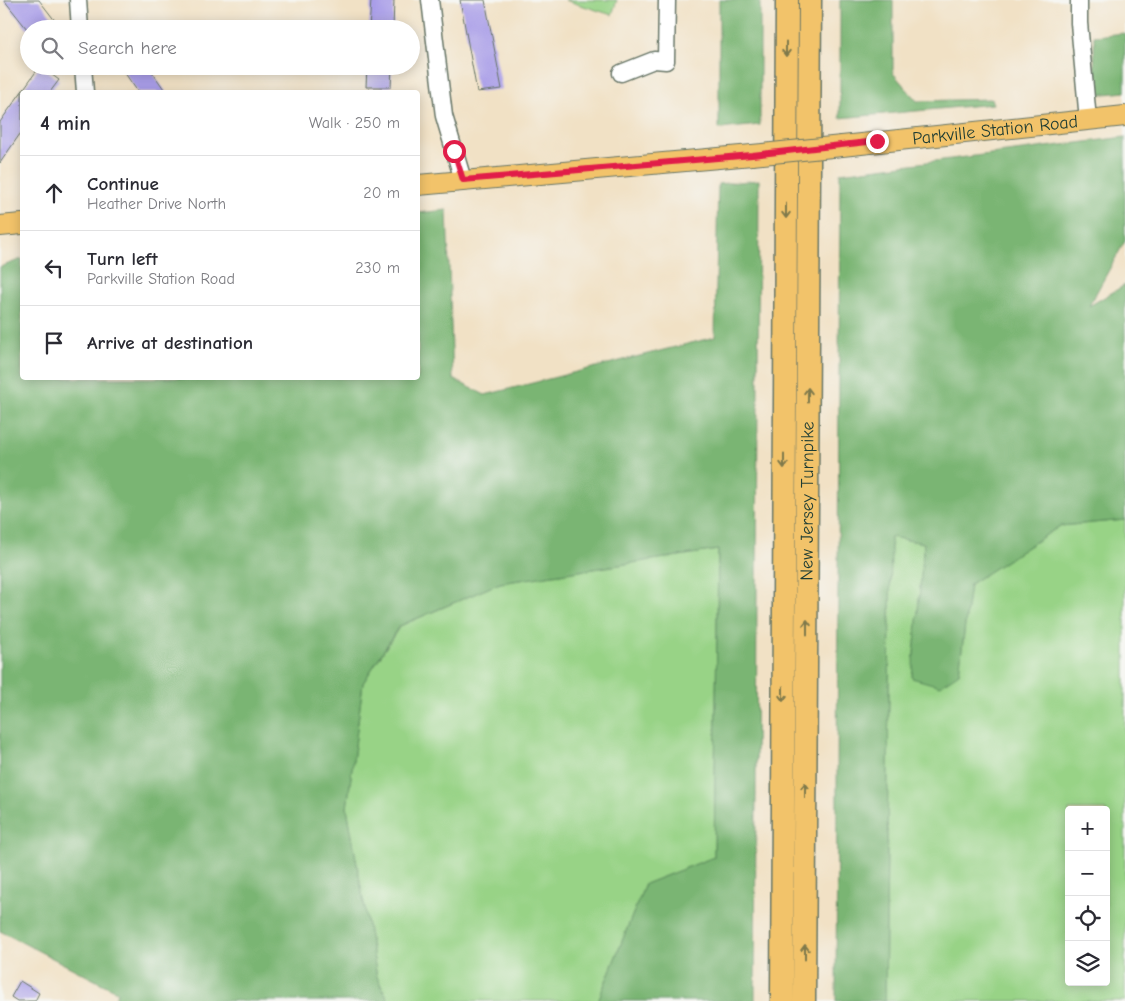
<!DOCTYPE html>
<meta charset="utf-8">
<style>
body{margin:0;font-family:"Comic Neue",sans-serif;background:#f2f2f3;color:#2b2b33}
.controls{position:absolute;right:15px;bottom:15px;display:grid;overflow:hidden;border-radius:5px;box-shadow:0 2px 12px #0003}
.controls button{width:45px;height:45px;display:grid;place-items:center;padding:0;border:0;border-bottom:1px solid #e1e1e2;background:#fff;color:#2b2b33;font:25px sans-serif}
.stop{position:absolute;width:15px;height:15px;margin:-11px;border:4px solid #e11d48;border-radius:50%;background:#fff}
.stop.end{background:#e11d48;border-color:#fff;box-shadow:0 1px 5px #0008}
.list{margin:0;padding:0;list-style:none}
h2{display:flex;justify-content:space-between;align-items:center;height:65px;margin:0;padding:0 20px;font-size:21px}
h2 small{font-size:16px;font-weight:400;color:#7c7c81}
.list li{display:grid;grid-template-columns:32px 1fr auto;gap:15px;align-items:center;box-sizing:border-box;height:75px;padding:0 20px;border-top:1px solid #e1e1e2}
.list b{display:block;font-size:19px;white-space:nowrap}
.list p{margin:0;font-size:16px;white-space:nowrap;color:#7c7c81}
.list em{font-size:16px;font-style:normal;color:#7c7c81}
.icon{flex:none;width:28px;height:28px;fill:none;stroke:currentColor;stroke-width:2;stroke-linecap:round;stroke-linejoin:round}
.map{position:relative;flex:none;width:1125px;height:1001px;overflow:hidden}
.search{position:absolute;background:#fff;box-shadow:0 2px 12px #0003;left:20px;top:20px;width:400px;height:55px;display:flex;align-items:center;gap:12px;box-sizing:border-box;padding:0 18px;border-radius:28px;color:#7c7c81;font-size:19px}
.panel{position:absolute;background:#fff;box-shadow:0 2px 12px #0003;left:20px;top:90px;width:400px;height:290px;border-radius:5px}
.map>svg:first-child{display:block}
</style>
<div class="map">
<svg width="1125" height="1001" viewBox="0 0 1125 1001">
<rect width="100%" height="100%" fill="#f6f6f2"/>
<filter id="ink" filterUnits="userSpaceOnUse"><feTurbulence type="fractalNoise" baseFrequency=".02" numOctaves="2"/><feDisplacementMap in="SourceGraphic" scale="10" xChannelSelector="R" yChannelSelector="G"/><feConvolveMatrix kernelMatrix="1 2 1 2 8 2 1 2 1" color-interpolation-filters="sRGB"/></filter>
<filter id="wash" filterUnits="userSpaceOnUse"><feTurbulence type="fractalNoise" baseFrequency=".0096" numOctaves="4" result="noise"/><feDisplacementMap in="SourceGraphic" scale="20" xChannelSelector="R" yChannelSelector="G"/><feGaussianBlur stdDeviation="1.12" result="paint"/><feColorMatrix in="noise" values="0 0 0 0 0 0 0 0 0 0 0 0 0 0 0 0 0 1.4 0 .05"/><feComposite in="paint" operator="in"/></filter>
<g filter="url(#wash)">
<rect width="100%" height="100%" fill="#f1e1c5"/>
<g fill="#98d386" stroke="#5c885d" fill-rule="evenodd">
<polygon points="565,0 617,0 612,15"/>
<path d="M1125,520V1001H885L891,537L924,543L912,678L959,673L970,584L1060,526ZM1069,810H1106V982H1069Z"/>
<polygon points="718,550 714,857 645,884 598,1001 389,1001 377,977 347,808 363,683 400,626 500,583"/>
</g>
<g fill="#7ab573" stroke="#4c7954">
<polygon points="719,0 760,0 760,125 719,129"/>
<polygon points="840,0 893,0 893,73 917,101 991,99 993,104 840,118"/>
<polygon points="1125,33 1125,92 1095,95 1094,36"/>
<polygon points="1125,137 1125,241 1089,306 1125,285 1125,520 1060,526 970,584 959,673 940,686 912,678 924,543 891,537 885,1001 836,1001 840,173"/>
<polygon points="759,180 755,1001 598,1001 645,884 714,857 718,550 500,583 399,626 363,683 347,808 377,977 389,1001 114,1001 118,992 0,931 0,267 22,259 22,378 418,378 418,213 447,210 453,379 485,395 715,337 718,184"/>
</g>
<g id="blocks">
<g fill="#a99de8">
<polygon points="4,0 39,0 56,22 47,29 27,29"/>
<polygon points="371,0 394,0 393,29 369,29"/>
<polygon points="460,0 485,0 502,89 477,92"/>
<polygon points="40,66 59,80 50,92 22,92 22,131 0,163 0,122"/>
<polygon points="120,66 148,66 166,92 138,92"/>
<polygon points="367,66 392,66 391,87 366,87"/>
<polygon points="20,981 39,993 35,1001 17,1001 11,997"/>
</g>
</g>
</g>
<g filter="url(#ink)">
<use href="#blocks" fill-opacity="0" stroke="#687667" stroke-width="1"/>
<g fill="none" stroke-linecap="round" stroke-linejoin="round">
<g stroke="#687667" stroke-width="19">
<g id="minor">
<polyline points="78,0 80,29"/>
<polyline points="430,0 444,116 463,180"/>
<polyline points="1079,0 1079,23 1088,120"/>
<polyline points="83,66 85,92"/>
<polyline points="621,73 654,60 666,61 667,0"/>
</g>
</g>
<g stroke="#687667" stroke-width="22">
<g id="major">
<path id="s1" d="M842,146L1125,116"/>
<polyline points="418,185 752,155"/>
<polyline points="0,226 22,224"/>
</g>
</g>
<g stroke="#687667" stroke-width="25">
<g id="highway">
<polyline points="782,1001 787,0"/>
<path id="s2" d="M804,1001L810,0"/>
</g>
</g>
<use href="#minor" stroke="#fff" stroke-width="16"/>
<use href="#major" stroke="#f2c36a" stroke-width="20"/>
<use href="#highway" stroke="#f2c36a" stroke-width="22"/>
<g stroke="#687667" stroke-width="22" stroke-linecap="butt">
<polyline id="major-bridge" points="752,155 842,146"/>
</g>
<use href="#major-bridge" stroke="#f2c36a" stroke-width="20"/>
</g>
<defs><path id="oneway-shaft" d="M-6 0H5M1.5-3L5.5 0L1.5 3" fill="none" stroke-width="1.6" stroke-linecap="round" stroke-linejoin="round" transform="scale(1.25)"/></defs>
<g stroke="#7e794c">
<use href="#oneway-shaft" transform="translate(786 49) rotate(90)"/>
<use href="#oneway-shaft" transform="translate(786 211) rotate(90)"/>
<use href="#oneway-shaft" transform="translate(808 395) rotate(-90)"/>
<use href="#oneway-shaft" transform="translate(784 461) rotate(90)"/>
<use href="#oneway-shaft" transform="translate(807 627) rotate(-90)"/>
<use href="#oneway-shaft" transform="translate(783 694) rotate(90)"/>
<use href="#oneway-shaft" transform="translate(805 790) rotate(-90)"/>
<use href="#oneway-shaft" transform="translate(805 952) rotate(-90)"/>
</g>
</g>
<g fill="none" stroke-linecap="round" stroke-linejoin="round" filter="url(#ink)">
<polyline stroke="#e11d48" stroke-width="6" points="454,151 463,180 752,155 877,141"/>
</g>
<g text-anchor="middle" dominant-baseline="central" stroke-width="4.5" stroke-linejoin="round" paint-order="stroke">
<g font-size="18" fill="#1f3d34" stroke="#f6f6f2">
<text stroke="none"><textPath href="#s1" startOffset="154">Parkville Station Road</textPath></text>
<text stroke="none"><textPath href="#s2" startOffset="500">New Jersey Turnpike</textPath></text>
</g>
</g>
</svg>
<div class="controls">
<button>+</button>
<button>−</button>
<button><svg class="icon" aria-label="locate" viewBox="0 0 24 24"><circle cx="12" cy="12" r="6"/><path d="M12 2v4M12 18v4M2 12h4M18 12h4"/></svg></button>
<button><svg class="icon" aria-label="layers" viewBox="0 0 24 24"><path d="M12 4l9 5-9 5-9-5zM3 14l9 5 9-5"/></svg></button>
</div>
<div class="stop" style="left:454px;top:151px"></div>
<div class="stop end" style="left:877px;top:141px"></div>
<div class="search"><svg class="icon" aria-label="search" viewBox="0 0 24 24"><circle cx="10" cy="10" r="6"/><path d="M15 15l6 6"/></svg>Search here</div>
<section class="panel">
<h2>4 min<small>Walk · 250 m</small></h2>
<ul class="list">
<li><svg class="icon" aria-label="ahead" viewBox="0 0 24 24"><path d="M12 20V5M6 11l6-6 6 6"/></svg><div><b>Continue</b><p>Heather Drive North</p></div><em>20 m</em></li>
<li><svg class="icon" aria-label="left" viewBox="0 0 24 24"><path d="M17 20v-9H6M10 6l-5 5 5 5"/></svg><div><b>Turn left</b><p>Parkville Station Road</p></div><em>230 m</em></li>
<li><svg class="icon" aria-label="arrive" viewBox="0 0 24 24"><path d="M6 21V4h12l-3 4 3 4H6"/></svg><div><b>Arrive at destination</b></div></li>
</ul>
</section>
</div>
